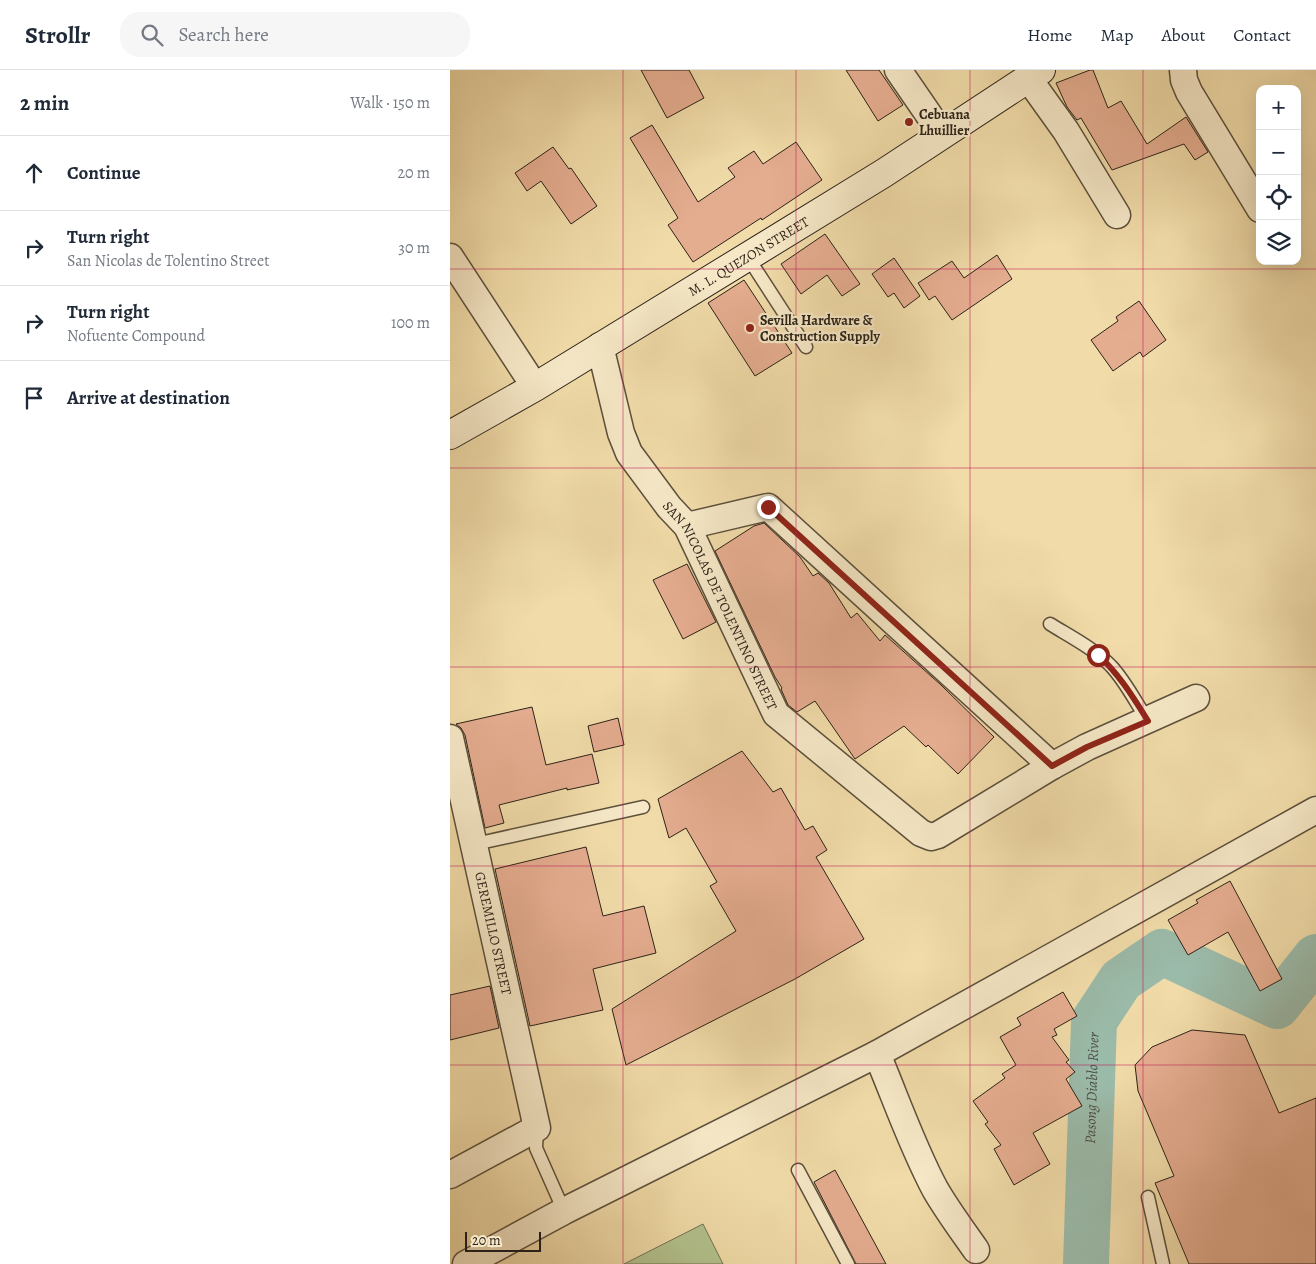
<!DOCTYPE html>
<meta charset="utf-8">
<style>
body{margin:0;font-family:Alegreya,serif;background:#f6f6f7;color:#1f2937}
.controls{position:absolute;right:15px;top:15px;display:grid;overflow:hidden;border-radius:10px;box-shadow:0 5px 20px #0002}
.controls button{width:45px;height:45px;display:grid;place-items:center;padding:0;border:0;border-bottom:1px solid #e0e1e3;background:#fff;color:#1f2937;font:25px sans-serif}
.scale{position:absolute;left:15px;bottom:12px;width:76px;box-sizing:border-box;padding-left:5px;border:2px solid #2c2218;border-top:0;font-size:14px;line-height:18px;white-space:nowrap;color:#2c2218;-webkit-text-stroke:4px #f6e8c7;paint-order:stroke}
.stop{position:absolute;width:15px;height:15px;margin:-11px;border:4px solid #8f2418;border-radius:50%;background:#fff}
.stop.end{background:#8f2418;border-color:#fff;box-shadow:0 1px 5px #0008}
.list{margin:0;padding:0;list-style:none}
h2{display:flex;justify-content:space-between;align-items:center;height:65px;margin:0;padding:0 20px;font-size:21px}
h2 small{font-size:16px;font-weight:400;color:#747a83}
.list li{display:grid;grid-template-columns:32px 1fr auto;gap:15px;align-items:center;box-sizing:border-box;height:75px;padding:0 20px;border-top:1px solid #e0e1e3}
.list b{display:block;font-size:19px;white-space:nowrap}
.list p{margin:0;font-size:16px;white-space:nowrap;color:#747a83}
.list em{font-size:16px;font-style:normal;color:#747a83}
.icon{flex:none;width:28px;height:28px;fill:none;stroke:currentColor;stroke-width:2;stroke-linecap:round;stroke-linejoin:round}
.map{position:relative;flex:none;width:866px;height:1194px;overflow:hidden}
header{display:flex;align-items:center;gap:30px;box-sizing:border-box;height:70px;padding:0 25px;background:#fff;border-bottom:1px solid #e0e1e3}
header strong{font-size:24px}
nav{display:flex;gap:28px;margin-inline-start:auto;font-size:18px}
.search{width:350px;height:45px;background:#f6f6f7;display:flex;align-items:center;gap:12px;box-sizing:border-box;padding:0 18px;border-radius:20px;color:#747a83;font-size:19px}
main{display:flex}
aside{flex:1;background:#fff}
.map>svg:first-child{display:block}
</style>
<header>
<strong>Strollr</strong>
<div class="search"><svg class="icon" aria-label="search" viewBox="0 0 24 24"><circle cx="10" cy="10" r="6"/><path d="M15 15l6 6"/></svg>Search here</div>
<nav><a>Home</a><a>Map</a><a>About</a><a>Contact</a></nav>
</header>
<main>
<aside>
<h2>2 min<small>Walk · 150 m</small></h2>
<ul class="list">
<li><svg class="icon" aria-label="ahead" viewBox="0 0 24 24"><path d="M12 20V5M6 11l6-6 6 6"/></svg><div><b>Continue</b></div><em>20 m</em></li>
<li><svg class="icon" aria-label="right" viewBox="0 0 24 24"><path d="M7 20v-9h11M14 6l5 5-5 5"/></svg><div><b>Turn right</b><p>San Nicolas de Tolentino Street</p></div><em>30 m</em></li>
<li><svg class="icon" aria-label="right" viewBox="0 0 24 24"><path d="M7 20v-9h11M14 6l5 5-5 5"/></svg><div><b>Turn right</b><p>Nofuente Compound</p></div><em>100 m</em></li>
<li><svg class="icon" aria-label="arrive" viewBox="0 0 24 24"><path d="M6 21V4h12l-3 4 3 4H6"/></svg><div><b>Arrive at destination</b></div></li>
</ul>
</aside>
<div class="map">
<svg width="866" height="1194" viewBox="0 0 866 1194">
<rect width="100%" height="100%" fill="#f1dca9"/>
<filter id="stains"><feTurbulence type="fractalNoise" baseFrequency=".004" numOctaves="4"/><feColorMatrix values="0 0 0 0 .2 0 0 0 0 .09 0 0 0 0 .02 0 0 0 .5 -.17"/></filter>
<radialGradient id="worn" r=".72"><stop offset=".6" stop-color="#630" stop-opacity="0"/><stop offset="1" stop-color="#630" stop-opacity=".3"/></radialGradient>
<polygon fill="#b3c28e" stroke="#707253" points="253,1154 273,1194 174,1194"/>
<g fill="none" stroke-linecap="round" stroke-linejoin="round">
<path stroke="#9bbbaa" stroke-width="46" id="s1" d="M636,1194L644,951L671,910L712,882L827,936L866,887"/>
</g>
<g fill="#e5ad90" stroke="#2c2218">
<polygon points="191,0 239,0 254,28 217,48"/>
<polygon points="396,0 429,0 453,35 428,51"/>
<polygon points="640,0 643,0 658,38 671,31 697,74 736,47 758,82 745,90 734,74 662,100 631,48 627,50 617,37 606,13"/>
<polygon points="202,55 248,132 285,107 278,98 304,81 313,94 346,72 372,110 312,150 311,148 243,192 218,155 228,148 180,68"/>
<polygon points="103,77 119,99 121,98 147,136 121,154 91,111 77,121 65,103"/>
<polygon points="375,164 410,214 392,226 377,205 351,224 331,194"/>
<polygon points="547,185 562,209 502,250 485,226 479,230 468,213 502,191 514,208"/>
<polygon points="444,188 470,226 454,238 444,223 438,227 422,204"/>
<polygon points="294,210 342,283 305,306 258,233"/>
<polygon points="689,231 716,270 693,287 690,282 663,301 641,270 668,251 666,247"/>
<polygon points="314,453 350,487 363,506 368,503 379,513 401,548 407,543 430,571 435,565 491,615 544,667 508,704 478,675 476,677 454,656 405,689 365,631 347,642 338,635 331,619 332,618 325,607 265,481 304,456"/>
<polygon points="237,494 266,552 233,569 203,510"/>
<polygon points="82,637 96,695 142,684 149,713 117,720 117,718 49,735 54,753 35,758 15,665 11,658 6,654"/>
<polygon points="168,648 174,675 144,682 138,656"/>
<polygon points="292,681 323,722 331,718 355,760 363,756 377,780 366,787 414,869 345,909 176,995 162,939 286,861 260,816 267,812 236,758 219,768 208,729"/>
<polygon points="136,777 153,846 194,836 206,883 143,899 153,940 80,956 45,799"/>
<polygon points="780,811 832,909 810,921 778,862 738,885 718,850 748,833 746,830"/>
<polygon points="40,916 49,958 0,970 0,925"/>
<polygon points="613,922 627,946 604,959 607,965 602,967 619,990 616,992 625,1002 616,1009 632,1036 583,1063 600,1094 564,1115 544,1079 551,1075 535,1054 538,1052 523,1031 555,1008 552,1004 566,995 550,967 571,955 567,948"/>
<polygon points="742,960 795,965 829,1043 866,1028 866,1194 739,1194 705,1113 724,1106 688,1021 685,995 702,977"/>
<polygon points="385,1100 436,1194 406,1194 364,1112"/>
</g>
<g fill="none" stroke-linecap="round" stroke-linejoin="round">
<g stroke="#5d503c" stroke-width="15">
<g id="lane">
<polyline points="297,186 356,277"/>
<path d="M600,554C621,567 643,578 661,596C676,612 686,633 698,651"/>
<polyline points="25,774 193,737"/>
<polyline points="87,1058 86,1078 114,1141"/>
<polyline points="348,1100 398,1194"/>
<polyline points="698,1127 713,1194"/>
</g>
</g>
<g stroke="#5d503c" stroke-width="29">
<g id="street">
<polyline points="448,0 492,64"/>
<polyline points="733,0 734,10 739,22 810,139"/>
<polyline points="578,8 616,61 667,145"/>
<polyline points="0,187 85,317"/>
<path id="s2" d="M150,276L171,363L179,383L219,437L237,456L326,644L471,763L481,767L488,765L602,696L637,677L746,628"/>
<polyline points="237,456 318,437 602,696"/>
<path id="s3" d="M0,668L87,1058L0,1105"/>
<path d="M427,984C446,1029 462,1076 485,1119C497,1140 512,1160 526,1180"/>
<polyline points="16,1194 114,1141 427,984 866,740"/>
</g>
</g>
<g stroke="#2c2218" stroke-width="30">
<g id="secondary">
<path id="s4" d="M0,365L85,317L434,103L591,0"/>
</g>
</g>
<use href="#lane" stroke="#f6e8c7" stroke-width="12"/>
<use href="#street" stroke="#f6e8c7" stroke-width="26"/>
<use href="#secondary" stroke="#f6e8c7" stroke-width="28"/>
</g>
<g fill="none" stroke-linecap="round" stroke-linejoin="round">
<path stroke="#8f2418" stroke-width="6" d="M318,437L602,696L637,677L698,651C683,627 669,604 648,585"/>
</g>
<path fill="none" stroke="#c2185b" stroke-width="1" stroke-opacity="0.55" d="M173,0V1194M346,0V1194M520,0V1194M693,0V1194M0,199H866M0,398H866M0,597H866M0,796H866M0,995H866"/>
<g fill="#8f2418" stroke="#f6e8c7" stroke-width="2">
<circle cx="459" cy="52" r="5"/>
<circle cx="300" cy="258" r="5"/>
</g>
<g text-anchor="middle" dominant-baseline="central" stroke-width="4.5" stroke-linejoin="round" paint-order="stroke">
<g font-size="14" font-weight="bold" fill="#2c2218" stroke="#f6e8c7" text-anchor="start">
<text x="469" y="44">Cebuana<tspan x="469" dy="16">Lhuillier</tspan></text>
<text x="310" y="250">Sevilla Hardware &amp;<tspan x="310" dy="16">Construction Supply</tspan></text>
</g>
<g font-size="14" fill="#2c2218" stroke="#f6e8c7">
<text stroke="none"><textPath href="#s4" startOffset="348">M. L. QUEZON STREET</textPath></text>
<text stroke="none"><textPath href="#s2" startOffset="290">SAN NICOLAS DE TOLENTINO STREET</textPath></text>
<text stroke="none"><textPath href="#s3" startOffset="200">GEREMILLO STREET</textPath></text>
</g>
<g font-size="15" font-style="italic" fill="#4d5044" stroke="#f6e8c7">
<text stroke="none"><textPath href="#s1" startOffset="176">Pasong Diablo River</textPath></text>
</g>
</g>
<rect width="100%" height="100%" filter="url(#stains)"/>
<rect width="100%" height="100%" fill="url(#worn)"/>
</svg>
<div class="controls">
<button>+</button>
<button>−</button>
<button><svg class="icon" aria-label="locate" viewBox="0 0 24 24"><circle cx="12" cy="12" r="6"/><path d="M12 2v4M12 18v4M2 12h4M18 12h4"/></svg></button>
<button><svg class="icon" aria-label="layers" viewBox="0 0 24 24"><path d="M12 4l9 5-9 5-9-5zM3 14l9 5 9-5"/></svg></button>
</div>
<div class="scale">20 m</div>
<div class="stop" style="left:648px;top:585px"></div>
<div class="stop end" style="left:318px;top:437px"></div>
</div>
</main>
